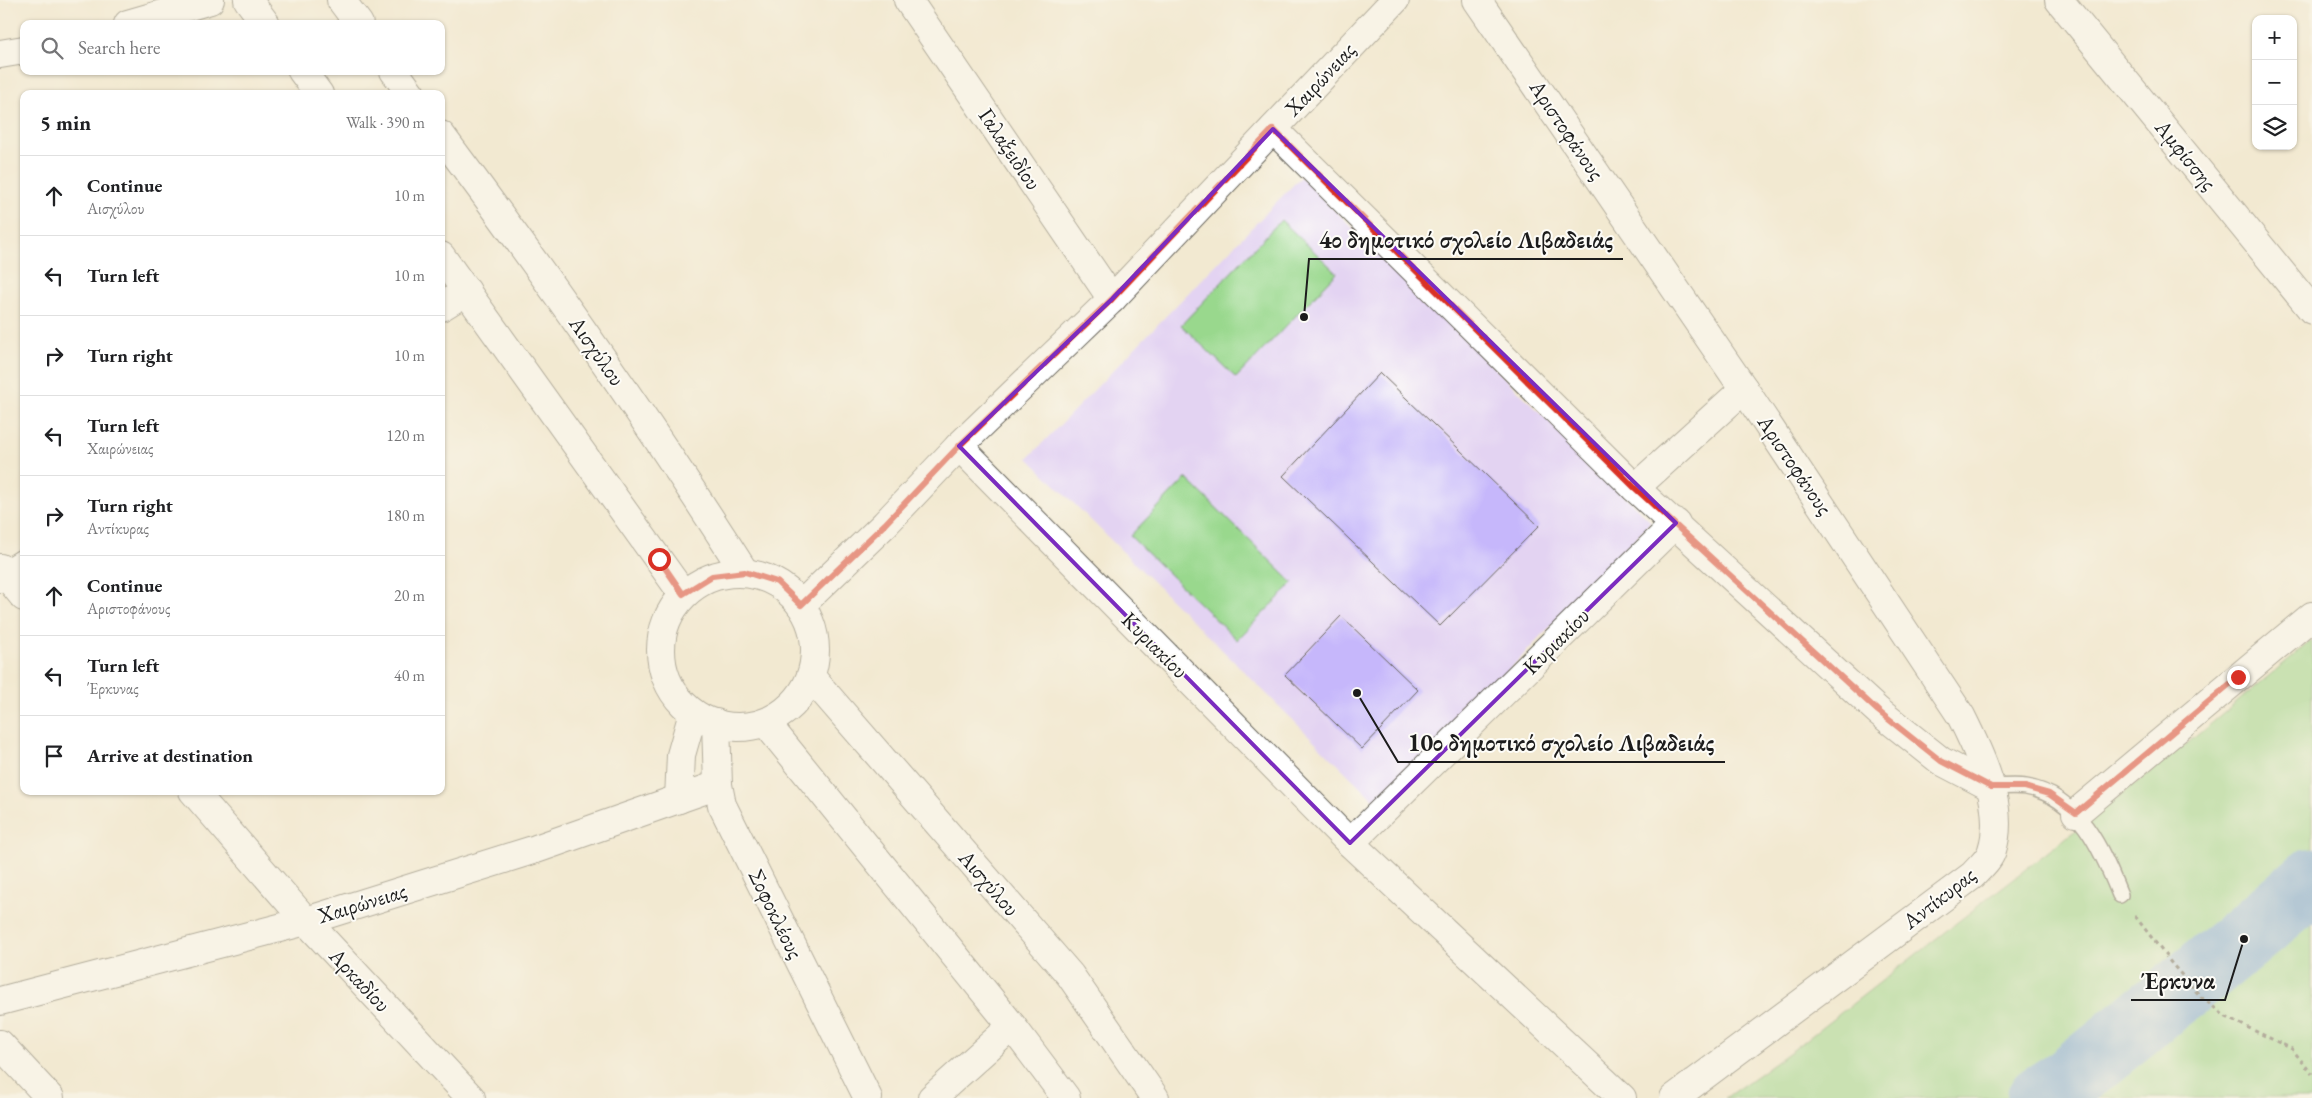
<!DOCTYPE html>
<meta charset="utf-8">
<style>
body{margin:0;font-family:"EB Garamond",serif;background:#f6f6f6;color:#202124}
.controls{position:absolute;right:15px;top:15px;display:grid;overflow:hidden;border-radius:10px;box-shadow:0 1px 4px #0004}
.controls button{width:45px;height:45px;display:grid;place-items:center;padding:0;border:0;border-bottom:1px solid #e0e0e0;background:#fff;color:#202124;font:25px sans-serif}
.stop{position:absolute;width:15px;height:15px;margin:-11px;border:4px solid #d93025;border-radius:50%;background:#fff}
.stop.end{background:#d93025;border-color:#fff;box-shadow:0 1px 5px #0008}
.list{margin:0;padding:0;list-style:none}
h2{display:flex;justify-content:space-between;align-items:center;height:65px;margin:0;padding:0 20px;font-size:21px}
h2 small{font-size:16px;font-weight:400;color:#757577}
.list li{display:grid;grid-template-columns:32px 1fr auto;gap:15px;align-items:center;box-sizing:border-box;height:80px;padding:0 20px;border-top:1px solid #e0e0e0}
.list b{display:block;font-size:19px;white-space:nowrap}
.list p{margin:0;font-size:16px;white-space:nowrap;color:#757577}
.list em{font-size:16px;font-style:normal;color:#757577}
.icon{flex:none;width:28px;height:28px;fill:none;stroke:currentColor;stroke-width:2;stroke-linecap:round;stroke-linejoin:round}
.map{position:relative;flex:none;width:2312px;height:1098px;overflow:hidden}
.search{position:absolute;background:#fff;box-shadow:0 1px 4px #0004;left:20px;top:20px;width:425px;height:55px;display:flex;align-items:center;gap:12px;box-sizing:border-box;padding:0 18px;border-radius:10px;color:#757577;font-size:19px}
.panel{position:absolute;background:#fff;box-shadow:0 1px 4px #0004;left:20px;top:90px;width:425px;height:705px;border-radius:10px}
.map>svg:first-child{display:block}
</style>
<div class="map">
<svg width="2312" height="1098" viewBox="0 0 2312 1098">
<rect width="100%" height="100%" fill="#fdfcf7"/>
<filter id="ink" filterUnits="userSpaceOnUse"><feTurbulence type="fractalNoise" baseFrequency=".02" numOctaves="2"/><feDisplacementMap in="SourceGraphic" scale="10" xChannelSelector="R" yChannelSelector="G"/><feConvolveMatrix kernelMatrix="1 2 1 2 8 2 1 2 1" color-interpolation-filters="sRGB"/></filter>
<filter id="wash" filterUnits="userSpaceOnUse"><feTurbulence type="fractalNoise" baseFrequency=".0096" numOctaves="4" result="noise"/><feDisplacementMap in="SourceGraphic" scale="20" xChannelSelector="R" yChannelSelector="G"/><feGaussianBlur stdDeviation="1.12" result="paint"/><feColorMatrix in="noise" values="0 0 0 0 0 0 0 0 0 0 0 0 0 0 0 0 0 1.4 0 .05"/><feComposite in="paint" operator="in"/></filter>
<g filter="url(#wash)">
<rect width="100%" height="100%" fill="#f2e9d1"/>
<polygon fill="#e3d3f2" points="1301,177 1651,522 1379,805 1028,458"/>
<g fill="#99d88d" stroke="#5a7a54">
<polygon points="1281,220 1337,273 1236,378 1181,325"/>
<polygon points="1186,478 1293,583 1237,640 1130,536"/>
<polygon points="2312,640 2312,1098 1725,1098 1793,1050 2189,742"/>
</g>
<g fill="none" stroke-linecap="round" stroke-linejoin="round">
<polyline stroke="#6aa0d8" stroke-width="66" points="2040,1098 2067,1081 2244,939 2312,881"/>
</g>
<g id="blocks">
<g fill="#c6b7fb">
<polygon points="1380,373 1539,526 1440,626 1283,476"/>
<polygon points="1341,616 1418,690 1362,749 1285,675"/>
</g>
</g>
</g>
<g filter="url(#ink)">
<use href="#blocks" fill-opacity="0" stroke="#67645b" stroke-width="1"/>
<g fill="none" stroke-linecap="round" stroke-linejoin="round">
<g stroke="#67645b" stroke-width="18">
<path id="lane" d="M1991,787C2002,787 2015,785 2026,787C2079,796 2102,850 2120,895"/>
</g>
<g stroke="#67645b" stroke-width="30">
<g id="street">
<polyline points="248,0 266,24"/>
<polyline points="341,0 359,24"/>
<polyline points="908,0 1112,299"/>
<path d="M1477,0L1744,389L1961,716C1980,754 2006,807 1992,850C1990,859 1979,868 1973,875L1674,1098"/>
<polyline points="2059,0 2312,310"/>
<polyline points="128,24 210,0"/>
<polyline points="0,54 24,50"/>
<polyline points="302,71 319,94"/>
<polyline points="394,71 411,94"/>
<polyline points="1273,129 1635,488 1878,711 1941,761 1991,787"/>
<path d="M441,135C547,277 650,423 745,573"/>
<polyline points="441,256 683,594"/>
<polyline points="441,307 467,291"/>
<polyline points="959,446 1350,843 1622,1098"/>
<polyline points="1635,488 1744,389"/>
<polyline points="0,568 24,597"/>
<circle cx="738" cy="650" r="77"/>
<polyline points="0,578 24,563"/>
<polyline points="801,605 885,524 959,446 1112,299 1395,0"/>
<polyline points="811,677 1070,975 1155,1098"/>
<polyline points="716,723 718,785 722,805 868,1098"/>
<polyline points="766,723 1012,1026 1066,1098"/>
<polyline points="193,791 306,921 471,1098"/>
<polyline points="679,799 681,755 693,713"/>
<polyline points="2076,813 2312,616"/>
<polyline points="1350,843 1676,523"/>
<polyline points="0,1001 306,921 536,849 718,785"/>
<polyline points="0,1044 50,1098"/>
<polyline points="932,1098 1012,1026"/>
</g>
</g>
<polyline stroke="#67645b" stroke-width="3" stroke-dasharray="4 4" stroke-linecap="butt" points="2135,916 2172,964 2201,997 2226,1017 2292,1049 2312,1074"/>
<use href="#lane" stroke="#fff" stroke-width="15"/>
<use href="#street" stroke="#fff" stroke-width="28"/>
</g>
</g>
<g fill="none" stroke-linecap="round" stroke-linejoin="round" filter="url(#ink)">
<polyline stroke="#d93025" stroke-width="6" points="659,559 683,594 712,576 745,572 777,582 801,605 885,524 959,446 1112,299 1273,129 1635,488 1878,711 1941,761 1991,787 2025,787 2049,794 2076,813 2238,677"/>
</g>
<path d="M0 0H2312V1098H0ZM1273,129L1676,523L1350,843L959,446L1112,299Z" fill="#f2e9d1" fill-opacity=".55" fill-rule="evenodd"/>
<path fill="none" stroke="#7b2cbf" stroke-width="4" stroke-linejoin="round" d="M1273,129L1676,523L1350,843L959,446L1112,299Z"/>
<g text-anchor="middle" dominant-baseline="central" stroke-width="4" stroke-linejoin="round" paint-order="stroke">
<g font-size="22" fill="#1c1c1c" stroke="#fdfcf7">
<text transform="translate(1320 79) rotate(-47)">Χαιρώνειας</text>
<text transform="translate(1567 130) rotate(56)">Αριστοφάνους</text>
<text transform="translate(1010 149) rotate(56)">Γαλαξειδίου</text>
<text transform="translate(2186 155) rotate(51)">Αμφίσσης</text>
<text transform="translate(597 351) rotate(55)">Αισχύλου</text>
<text transform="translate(1795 465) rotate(56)">Αριστοφάνους</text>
<text transform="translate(1556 641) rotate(-45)">Κυριακίου</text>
<text transform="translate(1155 645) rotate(45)">Κυριακίου</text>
<text transform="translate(989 883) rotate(49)">Αισχύλου</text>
<text transform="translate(1939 898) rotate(-38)">Αντίκυρας</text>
<text transform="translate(362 903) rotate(-17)">Χαιρώνειας</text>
<text transform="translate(776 914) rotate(64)">Σοφοκλέους</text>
<text transform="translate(360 980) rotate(47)">Αρκαδίου</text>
</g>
</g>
<path fill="none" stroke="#1c1c1c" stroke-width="2" d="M1304 317L1309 259H1623M1357 693L1398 762H1725M2244 939L2225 1000H2131"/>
<g fill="#1c1c1c" stroke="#fdfcf7" stroke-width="2">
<circle cx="1304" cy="317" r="5"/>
<circle cx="1357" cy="693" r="5"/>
<circle cx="2244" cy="939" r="5"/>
</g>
<g font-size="24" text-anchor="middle" font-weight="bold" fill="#1c1c1c" stroke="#fdfcf7" stroke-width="4" stroke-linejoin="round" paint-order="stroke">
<text x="1466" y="248">4ο δημοτικό σχολείο Λιβαδειάς</text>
<text x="1561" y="751">10ο δημοτικό σχολείο Λιβαδειάς</text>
<text x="2178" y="989">Έρκυνα</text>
</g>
</svg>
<div class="controls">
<button>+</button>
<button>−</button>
<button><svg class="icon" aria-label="layers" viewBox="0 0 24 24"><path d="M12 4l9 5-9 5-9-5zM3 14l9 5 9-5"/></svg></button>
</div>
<div class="stop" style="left:659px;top:559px"></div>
<div class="stop end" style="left:2238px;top:677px"></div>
<div class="search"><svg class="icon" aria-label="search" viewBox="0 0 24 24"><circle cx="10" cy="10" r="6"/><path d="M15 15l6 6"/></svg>Search here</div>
<section class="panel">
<h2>5 min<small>Walk · 390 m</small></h2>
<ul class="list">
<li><svg class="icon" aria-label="ahead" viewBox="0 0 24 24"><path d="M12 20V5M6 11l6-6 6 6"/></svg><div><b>Continue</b><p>Αισχύλου</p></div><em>10 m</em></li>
<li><svg class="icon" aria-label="left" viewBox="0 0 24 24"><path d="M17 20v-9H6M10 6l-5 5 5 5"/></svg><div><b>Turn left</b></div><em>10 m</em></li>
<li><svg class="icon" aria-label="right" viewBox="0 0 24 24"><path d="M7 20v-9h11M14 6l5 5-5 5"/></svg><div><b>Turn right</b></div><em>10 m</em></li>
<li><svg class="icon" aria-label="left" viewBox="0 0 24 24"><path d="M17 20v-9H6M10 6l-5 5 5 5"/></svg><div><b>Turn left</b><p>Χαιρώνειας</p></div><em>120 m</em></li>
<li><svg class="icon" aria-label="right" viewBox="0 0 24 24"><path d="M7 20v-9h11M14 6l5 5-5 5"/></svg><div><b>Turn right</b><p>Αντίκυρας</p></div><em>180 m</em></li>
<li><svg class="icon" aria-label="ahead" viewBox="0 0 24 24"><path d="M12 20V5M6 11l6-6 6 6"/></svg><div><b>Continue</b><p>Αριστοφάνους</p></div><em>20 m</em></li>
<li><svg class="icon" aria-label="left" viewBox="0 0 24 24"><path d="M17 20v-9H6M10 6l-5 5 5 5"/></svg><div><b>Turn left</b><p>Έρκυνας</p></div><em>40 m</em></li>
<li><svg class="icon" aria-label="arrive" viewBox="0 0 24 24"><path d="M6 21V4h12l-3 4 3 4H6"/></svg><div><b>Arrive at destination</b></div></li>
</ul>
</section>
</div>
